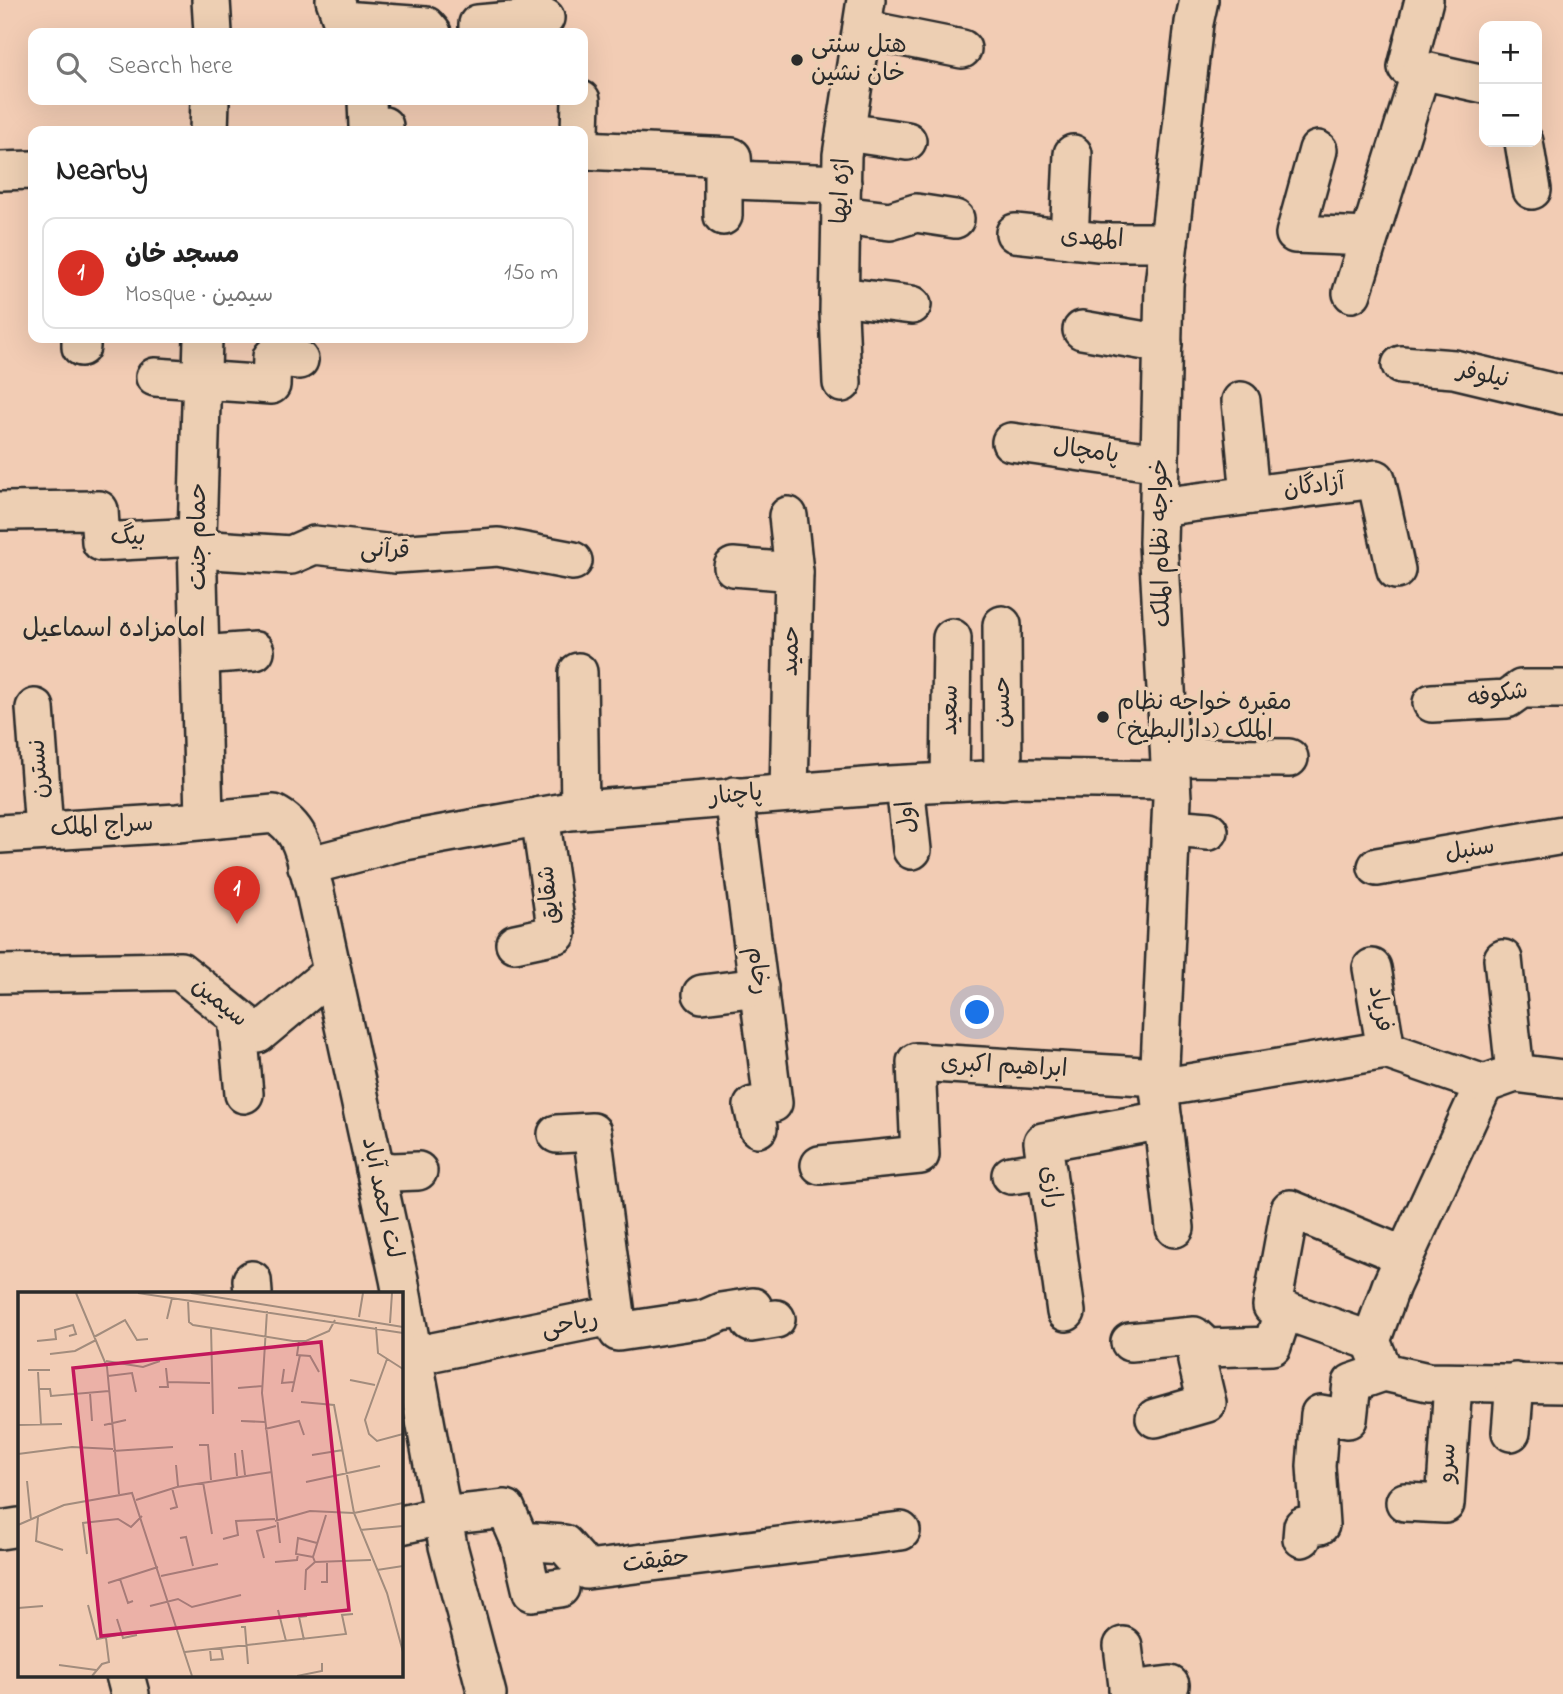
<!DOCTYPE html>
<meta charset="utf-8">
<style>
body{margin:0;font-family:"Indie Flower","Playpen Sans Arabic",sans-serif;background:#f2f2f2;color:#222}
.controls{position:absolute;right:21px;top:21px;display:grid;overflow:hidden;border-radius:14px;box-shadow:0 7px 28px #0002}
.controls button{width:63px;height:63px;display:grid;place-items:center;padding:0;border:0;border-bottom:2px solid #e0e0e0;background:#fff;color:#222;font:35px sans-serif}
.you{position:absolute;left:978px;top:1013px;width:24px;height:24px;margin:-18px;border:5px solid #fff;border-radius:50%;background:#1a73e8;box-shadow:0 0 0 10px #1a73e833}
.badge{display:grid;place-items:center;width:46px;height:46px;border-radius:50%;background:#d93025;color:#fff;font-size:23px;font-weight:700}
.pin{position:absolute;translate:-50% -58px;filter:drop-shadow(0 2px 4px #0008)}
.pin::after{content:'';position:absolute;top:37px;width:24px;height:21px;background:inherit;clip-path:polygon(0 0,100% 0,50% 100%)}
.list{margin:0;padding:0;list-style:none}
h2{display:flex;justify-content:space-between;align-items:center;height:91px;margin:0;padding:0 28px;font-size:30px}
h2 small{font-size:23px;font-weight:400;color:#767676}
.list li{display:grid;grid-template-columns:46px 1fr auto;gap:21px;align-items:center;box-sizing:border-box;height:112px;margin:0 14px 14px;padding:0 14px;border:2px solid #e0e0e0;border-radius:14px}
.list b{display:block;font-size:26px;white-space:nowrap}
.list p{margin:0;font-size:23px;white-space:nowrap;color:#767676}
.list em{font-size:23px;font-style:normal;color:#767676}
.icon{flex:none;width:38px;height:38px;fill:none;stroke:currentColor;stroke-width:2;stroke-linecap:round;stroke-linejoin:round}
.map{position:relative;flex:none;width:1563px;height:1694px;overflow:hidden}
.search{position:absolute;background:#fff;box-shadow:0 7px 28px #0002;left:28px;top:28px;width:560px;height:77px;display:flex;align-items:center;gap:18px;box-sizing:border-box;padding:0 24px;border-radius:14px;color:#767676;font-size:26px}
.panel{position:absolute;background:#fff;box-shadow:0 7px 28px #0002;left:28px;top:126px;width:560px;height:217px;border-radius:14px}
.map>svg:first-child{display:block}
</style>
<div class="map">
<svg width="1563" height="1694" viewBox="0 0 1563 1694">
<rect width="100%" height="100%" fill="#f2ccb4"/>
<filter id="ink" filterUnits="userSpaceOnUse"><feTurbulence type="fractalNoise" baseFrequency=".0143" numOctaves="2"/><feDisplacementMap in="SourceGraphic" scale="14" xChannelSelector="R" yChannelSelector="G"/><feConvolveMatrix kernelMatrix="1 2 1 2 8 2 1 2 1" color-interpolation-filters="sRGB"/></filter>
<g filter="url(#ink)">
<g fill="none" stroke-linecap="round" stroke-linejoin="round">
<g stroke="#2b2b2b" stroke-width="42">
<g id="minor">
<polyline points="211,0 213,33"/>
<polyline points="335,0 342,20 426,26 432,33"/>
<polyline points="1424,0 1407,67 1484,84"/>
<polyline points="862,29 962,49"/>
<polyline points="478,33 478,24 545,18"/>
<polyline points="367,100 368,126 384,126 383,131"/>
<polyline points="209,131 210,100"/>
<polyline points="580,131 581,100"/>
<polyline points="846,132 907,141"/>
<polyline points="1524,142 1532,190"/>
<polyline points="583,150 732,157 734,180 842,184"/>
<polyline points="1318,150 1295,234 1369,237"/>
<polyline points="723,157 723,216"/>
<polyline points="0,171 33,170"/>
<polyline points="841,215 890,221 916,213 955,219"/>
<polyline points="1015,233 1099,242 1169,242"/>
<polyline points="1069,239 1073,154"/>
<polyline points="1352,293 1421,71"/>
<polyline points="839,296 912,305"/>
<polyline points="1082,330 1163,344"/>
<polyline points="203,338 197,537 204,819"/>
<polyline points="81,347 81,338"/>
<polyline points="1401,365 1454,369 1563,395"/>
<polyline points="155,377 271,385 272,357 299,360"/>
<polyline points="842,383 839,312 842,155 866,0"/>
<polyline points="1241,401 1250,495"/>
<polyline points="1011,442 1160,463"/>
<polyline points="1159,507 1376,479 1396,570"/>
<polyline points="0,511 99,510 101,542 197,537"/>
<polyline points="788,516 794,572"/>
<polyline points="197,549 291,555 314,545 395,554 498,547 573,561"/>
<polyline points="733,567 794,572 789,792"/>
<polyline points="1002,625 1003,780"/>
<polyline points="200,655 255,651"/>
<polyline points="578,672 580,810"/>
<polyline points="1432,703 1507,699 1521,689 1563,689"/>
<polyline points="35,708 44,830"/>
<polyline points="1170,757 1289,758"/>
<polyline points="950,782 952,638"/>
<polyline points="905,785 912,850"/>
<polyline points="734,796 773,1103 753,1106 758,1128"/>
<polyline points="1171,828 1209,831"/>
<path d="M0,834L177,823L274,814C304,829 305,859 314,888L399,1279L448,1546L487,1694"/>
<polyline points="307,866 399,842 570,811 889,785 1025,778 1171,780"/>
<polyline points="1377,867 1563,835"/>
<polyline points="515,943 557,934 540,816"/>
<polyline points="1503,959 1515,1073"/>
<polyline points="1372,968 1386,1050"/>
<polyline points="0,974 180,971 258,1034 332,972"/>
<polyline points="702,994 759,987"/>
<polyline points="237,1018 244,1094"/>
<polyline points="1484,1084 1391,1286 1371,1341 1384,1372 1428,1382 1563,1384"/>
<polyline points="1159,1088 1386,1050 1484,1084 1515,1073 1563,1079"/>
<polyline points="557,1134 592,1132 616,1315"/>
<polyline points="820,1165 920,1155 916,1062 1159,1077"/>
<polyline points="375,1169 393,1172 418,1171"/>
<polyline points="1011,1175 1047,1170"/>
<polyline points="1175,1228 1159,1088 1172,798 1158,543 1164,285 1194,23 1199,0"/>
<polyline points="252,1280 253,1293"/>
<polyline points="1066,1312 1043,1142 1163,1120"/>
<polyline points="1371,1341 1272,1306 1290,1209 1404,1256"/>
<polyline points="1130,1342 1194,1336 1207,1348 1272,1346 1284,1310"/>
<polyline points="413,1356 616,1315 618,1332 705,1319 721,1312 753,1307 751,1323 776,1319"/>
<polyline points="1155,1418 1207,1403 1197,1361 1207,1348"/>
<polyline points="1511,1432 1515,1382"/>
<polyline points="1405,1502 1445,1504 1453,1383"/>
<polyline points="401,1525 442,1516 506,1509 520,1541 564,1544 587,1570 901,1531"/>
<polyline points="0,1530 19,1527"/>
<polyline points="1302,1538 1303,1526 1320,1525 1316,1466 1320,1414 1348,1419 1352,1383 1384,1372"/>
<polyline points="520,1541 532,1592 560,1588"/>
<polyline points="1123,1646 1129,1694"/>
<polyline points="125,1675 130,1694"/>
<polyline points="1128,1690 1170,1685"/>
</g>
</g>
<use href="#minor" stroke="#edcfb3" stroke-width="37"/>
</g>
</g>
<g fill="#2b2b2b" stroke="#edcfb3" stroke-width="2.5">
<circle cx="797" cy="60" r="7"/>
<circle cx="1103" cy="717" r="7"/>
</g>
<g text-anchor="middle" dominant-baseline="central" stroke-width="7" stroke-linejoin="round" paint-order="stroke">
<g font-size="24" fill="#2b2b2b" stroke="#edcfb3" text-anchor="start">
<text x="811" y="46">هتل سنتی<tspan x="811" dy="28">خان نشین</tspan></text>
<text x="1117" y="703">مقبره خواجه نظام<tspan x="1117" dy="28">الملک (دارالبطیخ)</tspan></text>
</g>
<g font-size="24" fill="#2b2b2b" stroke="#edcfb3">
<text transform="translate(842 191) rotate(-88)">اژه ایها</text>
<text transform="translate(1092 239) rotate(3)">المهدی</text>
<text transform="translate(1483 376) rotate(12)">نیلوفر</text>
<text transform="translate(1086 452) rotate(8)">پامچال</text>
<text transform="translate(1314 487) rotate(-7)">آزادگان</text>
<text transform="translate(199 537) rotate(-90)">حمام جنت</text>
<text transform="translate(128 538) rotate(2)">بیگ</text>
<text transform="translate(1162 543) rotate(-91)">خواجه نظام الملک</text>
<text transform="translate(385 551) rotate(3)">قرآنی</text>
<text transform="translate(792 651) rotate(-88)">حمید</text>
<text transform="translate(1498 696) rotate(-9)">شکوفه</text>
<text transform="translate(1003 702) rotate(-90)">حسن</text>
<text transform="translate(951 710) rotate(-89)">سعید</text>
<text transform="translate(40 769) rotate(-94)">نسترن</text>
<text transform="translate(736 796) rotate(-5)">پاچنار</text>
<text transform="translate(908 817) rotate(-97)">اول</text>
<text transform="translate(102 827) rotate(-3)">سراج الملک</text>
<text transform="translate(1470 851) rotate(-10)">سنبل</text>
<text transform="translate(550 895) rotate(-96)">شقایق</text>
<text transform="translate(757 971) rotate(83)">رخام</text>
<text transform="translate(219 1003) rotate(39)">سیمین</text>
<text transform="translate(1379 1009) rotate(80)">فریاد</text>
<text transform="translate(1004 1067) rotate(3)">ابراهیم اکبری</text>
<text transform="translate(1050 1187) rotate(82)">رازی</text>
<text transform="translate(381 1198) rotate(78)">لت احمد آباد</text>
<text transform="translate(570 1325) rotate(-11)">ریاحی</text>
<text transform="translate(1448 1463) rotate(-86)">سرو</text>
<text transform="translate(656 1562) rotate(-7)">حقیقت</text>
</g>
<g font-size="26" fill="#2b2b2b" stroke="#edcfb3">
<text x="114" y="630">امامزاده اسماعیل</text>
</g>
</g>
<g transform="translate(18 1292)">
<rect width="385" height="385" fill="#f2ccb4"/>
<path fill="none" stroke="#a28c7d" stroke-width="2" d="M58,1L89,75L101,202M120,1L385,41M173,1L385,35M170,8L171,30L175,33L275,49H288L311,39L317,28M249,19L244,101L262,251M341,25L345,1M149,27L154,6M372,31L374,1M193,35L195,122M358,35L360,61L385,77M76,45L107,28L119,48L130,47M19,49L38,47L37,38L55,33L58,42L51,44M281,49L279,63L292,64L301,80M32,62L57,59L78,48M369,67L347,128L351,142L359,149L385,142M88,69L125,75L142,69M266,77L264,91L276,90M10,78H32M20,80L23,133M90,84L114,81L118,100M332,88L357,93M149,90L192,91M141,95H150L148,76M220,96L244,94M21,97H32L33,104L91,99M274,100L282,63M72,101L74,129M283,110L316,113L336,221L369,301L385,360M223,129L247,130M0,133L44,132M86,133L108,128M247,137L281,129L286,143M181,153H190L193,188M224,158L227,183M95,159L155,155M217,161L219,184M0,162L54,155L95,157M294,163L325,158M158,173L160,194M9,189L13,228M185,190L194,242M288,190L362,174M118,208L159,195L254,180M152,217L159,215L154,196M308,223L295,265L297,270L353,268M20,225L18,249L45,258M257,229L292,219L336,221L385,211M0,233L46,213L114,201L174,384M342,238L385,234M162,246L168,245L175,274M205,247L220,243L218,229L257,227M69,262L65,231L100,227L113,235L124,224M295,265L278,262L280,246L299,251M246,266L239,239L258,234M257,270L279,268L280,262M359,278L385,274M143,284L200,272M102,287L110,311L115,309M303,290H309V271M90,291L140,275M287,298L288,278L297,270M70,313L79,347L104,342M132,314L160,307L174,315L223,303M0,316L25,314M260,318L268,349M99,327L105,346L119,343M223,335H227L230,372M286,348L281,325L289,324M192,357L193,368L205,367L203,356M167,360L328,342L324,323L335,322M41,373L78,378M74,384L84,372L91,370L88,346M279,384L304,379V371"/>
<path fill="#c2185b" fill-opacity="0.15" stroke="#c2185b" stroke-width="3.5" d="M303,50L331,318L83,344L55,76Z"/>
<rect width="385" height="385" fill="none" stroke="#2b2b2b" stroke-width="3.5"/>
</g>
</svg>
<div class="controls">
<button>+</button>
<button>−</button>
</div>
<div class="you"></div>
<div class="pin badge" style="left:237px;top:924px">1</div>
<div class="search"><svg class="icon" aria-label="search" viewBox="0 0 24 24"><circle cx="10" cy="10" r="6"/><path d="M15 15l6 6"/></svg>Search here</div>
<section class="panel">
<h2>Nearby<small></small></h2>
<ul class="list">
<li><span class="badge">1</span><div><b>مسجد خان</b><p>Mosque · سیمین</p></div><em>150 m</em></li>
</ul>
</section>
</div>
